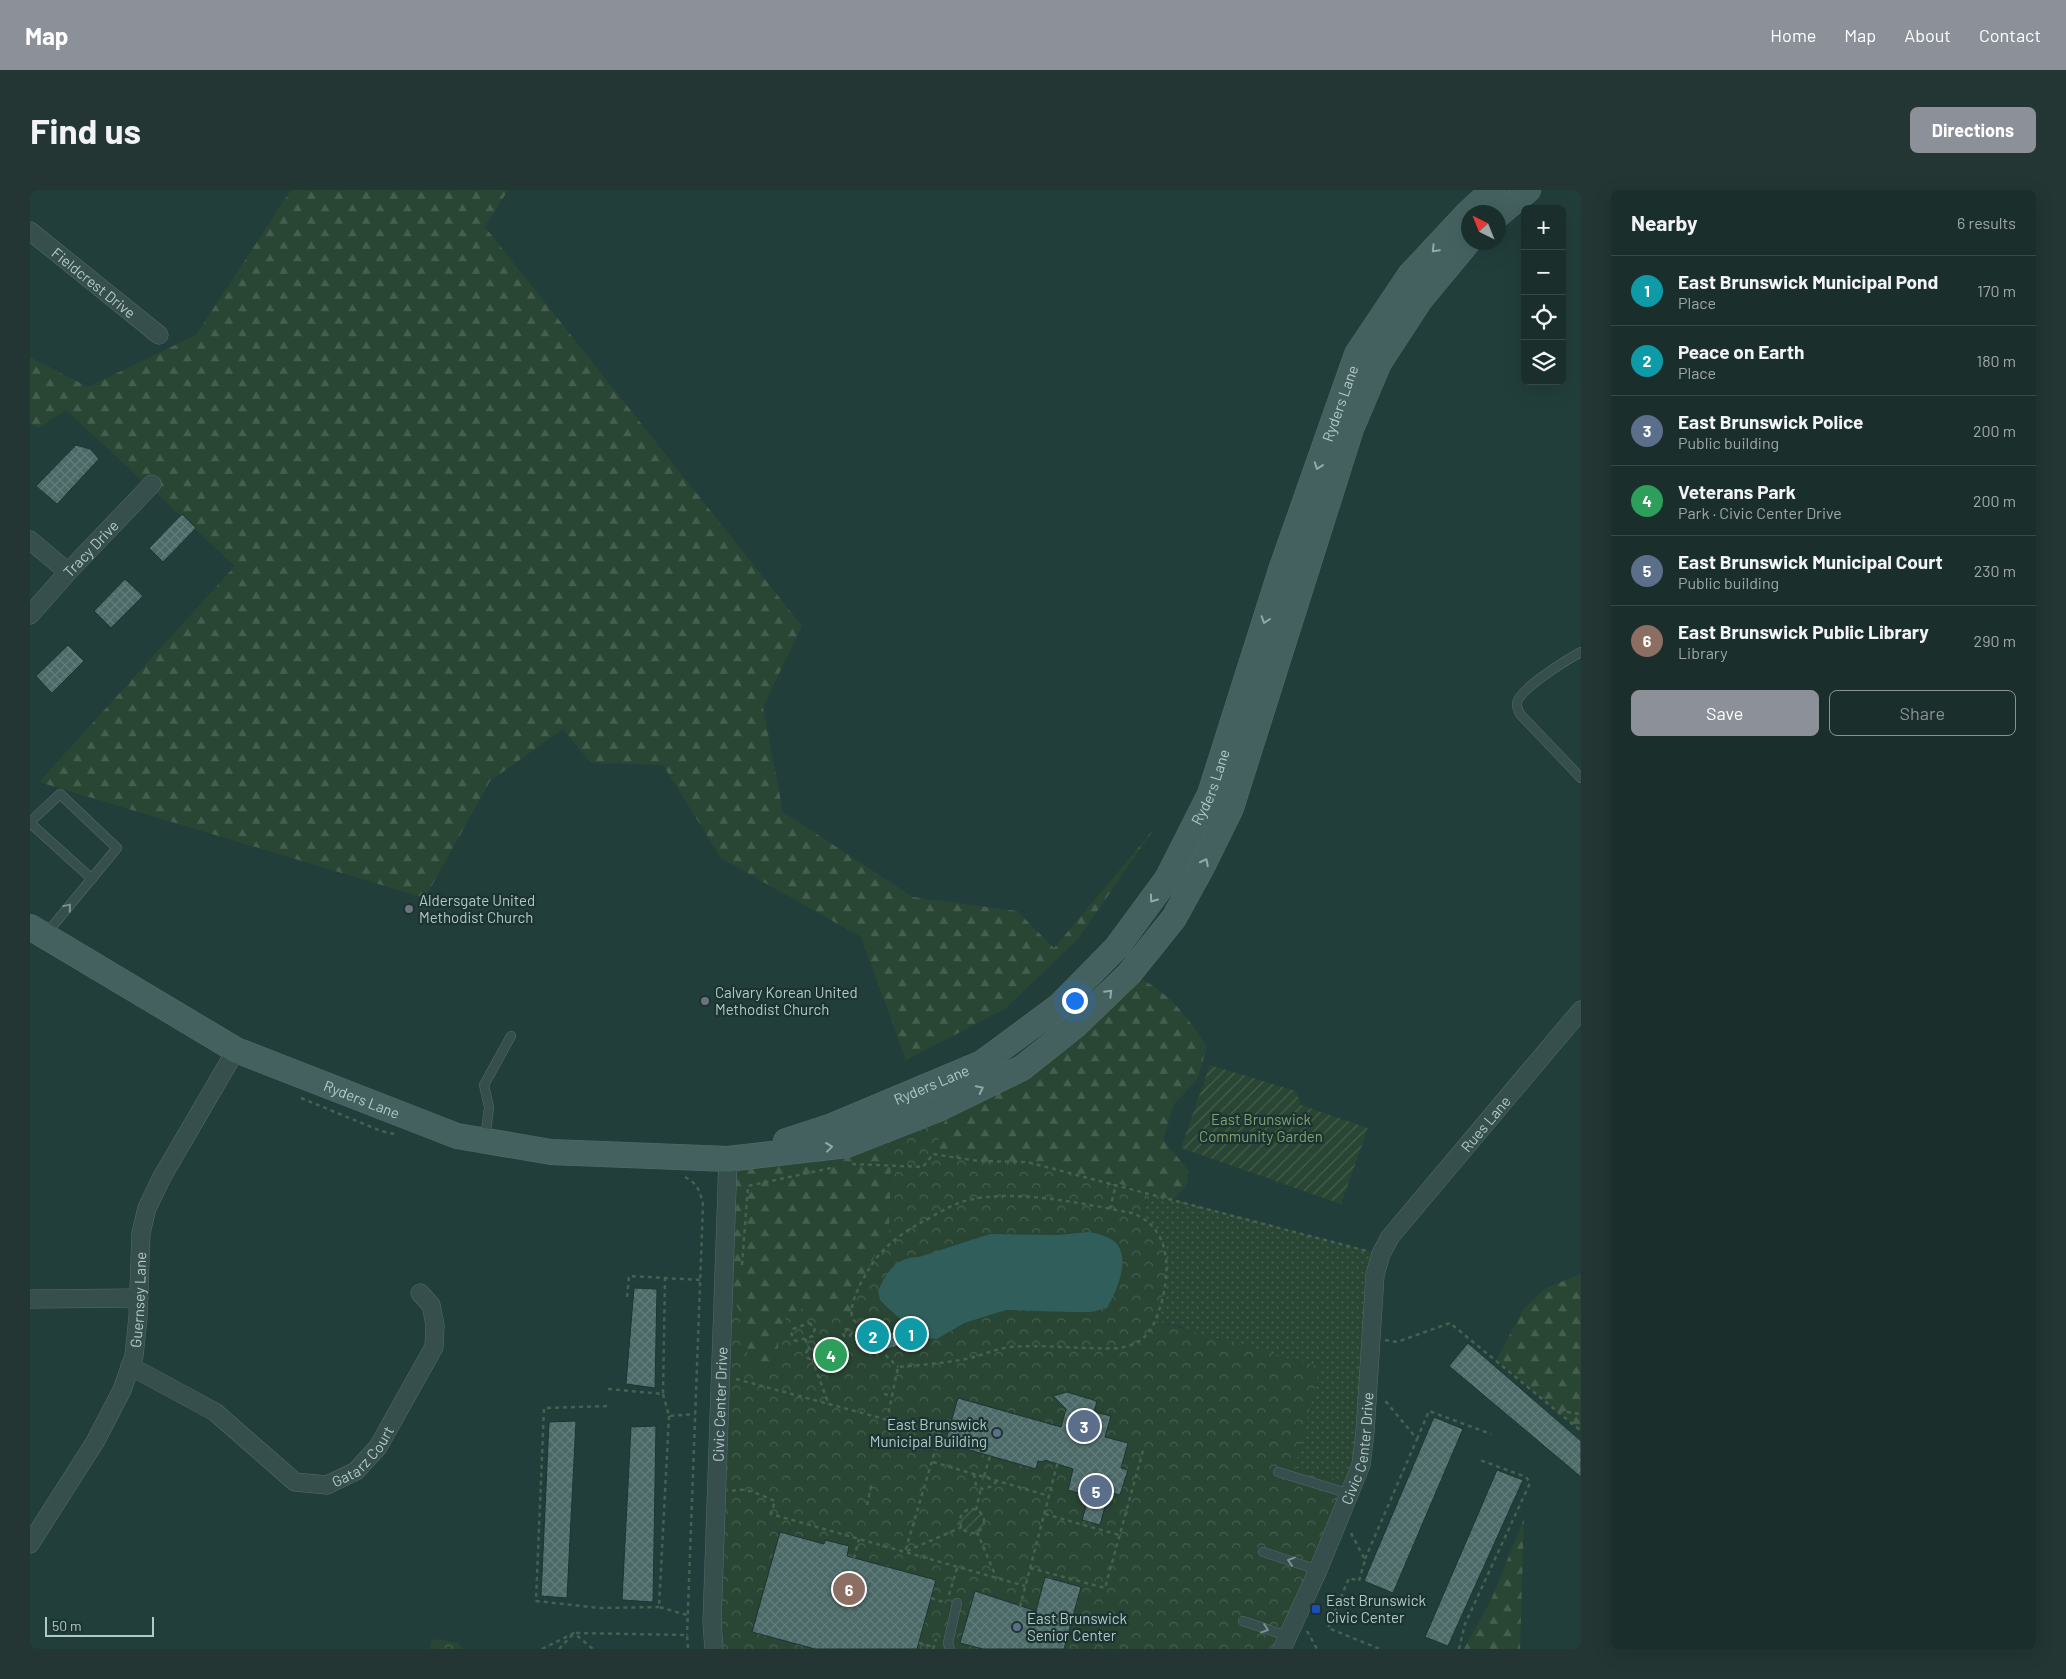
<!DOCTYPE html>
<meta charset="utf-8">
<style>
body{margin:0;font-family:Barlow,sans-serif;background:#233634;color:#f1f3f6}
.controls{position:absolute;right:15px;top:15px;display:grid;overflow:hidden;border-radius:8px;box-shadow:0 5px 20px #0002}
.controls button{width:45px;height:45px;display:grid;place-items:center;padding:0;border:0;border-bottom:1px solid #384a48;background:#1a2e2c;color:#f1f3f6;font:25px sans-serif}
.compass{position:absolute;left:1431px;top:15px;width:45px;height:45px;border-radius:50%;background:#1a2e2c;box-shadow:0 5px 20px #0002;rotate:317deg}
.scale{position:absolute;left:15px;bottom:12px;width:109px;box-sizing:border-box;padding-left:5px;border:2px solid #b2c9c8;border-top:0;font-size:14px;line-height:18px;white-space:nowrap;color:#b2c9c8;-webkit-text-stroke:4px #1b3331;paint-order:stroke}
.you{position:absolute;left:1044px;top:810px;width:18px;height:18px;margin:-12px;border:4px solid #fff;border-radius:50%;background:#1a73e8;box-shadow:0 0 0 8px #1a73e833}
.badge{display:grid;place-items:center;width:32px;height:32px;border-radius:50%;background:#8c9099;color:#fff;font-size:16px;font-weight:700}
.pin{position:absolute;translate:-50% -50%;border:2px solid #fff;box-shadow:0 1px 5px #0006}
.list{margin:0;padding:0;list-style:none}
h2{display:flex;justify-content:space-between;align-items:center;height:65px;margin:0;padding:0 20px;font-size:21px}
h2 small{font-size:16px;font-weight:400;color:#9fa8a9}
.list li{display:grid;grid-template-columns:32px 1fr auto;gap:15px;align-items:center;box-sizing:border-box;height:70px;padding:0 20px;border-top:1px solid #384a48}
.list b{display:block;font-size:19px;white-space:nowrap}
.list p{margin:0;font-size:16px;white-space:nowrap;color:#9fa8a9}
.list em{font-size:16px;font-style:normal;color:#9fa8a9}
.actions{display:flex;gap:10px;padding:15px 20px}
.actions a{flex:1;padding:11px 0;border:1px solid #8c9099;border-radius:8px;text-align:center;font-size:18px;color:#8c9099}
.actions .main{background:#8c9099;color:#fff}
.icon{flex:none;width:28px;height:28px;fill:none;stroke:currentColor;stroke-width:2;stroke-linecap:round;stroke-linejoin:round}
.map{position:relative;flex:none;width:1551px;height:1459px;overflow:hidden;border-radius:8px}
header{display:flex;align-items:center;gap:30px;box-sizing:border-box;height:70px;padding:0 25px;background:#8c9099;color:#fff}
header strong{font-size:24px}
nav{display:flex;gap:28px;margin-inline-start:auto;font-size:18px}
.intro{display:flex;align-items:center;justify-content:space-between;box-sizing:border-box;height:120px;padding:0 30px}
h1{margin:0;font-size:35px}
.button{padding:12px 22px;border-radius:8px;background:#8c9099;color:#fff;font-size:18px;font-weight:700}
main{display:flex;gap:30px;padding:0 30px}
aside{flex:1;background:#1a2e2c;border-radius:8px;box-shadow:0 5px 20px #0002}
.map>svg:first-child{display:block}
</style>
<header>
<strong>Map</strong>
<nav><a>Home</a><a>Map</a><a>About</a><a>Contact</a></nav>
</header>
<div class="intro"><h1>Find us</h1><a class="button">Directions</a></div>
<main>
<div class="map">
<svg width="1551" height="1459" viewBox="0 0 1551 1459">
<defs>
<pattern id="grass-dots" width="8" height="8" patternUnits="userSpaceOnUse" patternTransform="scale(1.25)"><rect width="8" height="8" fill="#294533"/><path d="M2 2h.1M6 6h.1" fill="none" stroke="#465e4f" stroke-width="1.8" stroke-linecap="round"/></pattern>
<pattern id="forest-firs" width="22" height="20" patternUnits="userSpaceOnUse" patternTransform="scale(1.25)"><rect width="22" height="20" fill="#294533"/><path d="M5 1l3.5 6h-7zM16 11l3.5 6h-7z" fill="#465e4f"/></pattern>
<pattern id="park-crowns" width="20" height="18" patternUnits="userSpaceOnUse" patternTransform="scale(1.25)"><rect width="20" height="18" fill="#294533"/><path d="M2 6a3 3 0 1 1 6 0M12 15a3 3 0 1 1 6 0" fill="none" stroke="#465e4f"/></pattern>
<pattern id="garden-furrows" width="10" height="10" patternUnits="userSpaceOnUse" patternTransform="scale(1.25)"><rect width="10" height="10" fill="#294533"/><path d="M-1 1l2-2M0 10L10 0M9 11l2-2" fill="none" stroke="#465e4f"/></pattern>
<pattern id="building-cross-hatch" width="8" height="8" patternUnits="userSpaceOnUse" patternTransform="scale(1.25)"><rect width="8" height="8" fill="#4b6967"/><path d="M0 0l8 8M0 8l8-8" fill="none" stroke="#637d7b"/></pattern>
</defs>
<rect width="100%" height="100%" fill="#223e3b"/>
<polygon fill="url(#grass-dots)" points="1118,1003 1351,1064 1323,1294 1265,1278 1153,1137 1125,1131 1137,1093 1113,1027"/>
<g fill="url(#forest-firs)">
<polygon points="261,0 478,0 455,37 772,436 733,517 753,622 883,707 987,721 1024,758 1124,639 1048,749 975,819 876,870 831,747 691,668 633,575 561,573 533,539 460,591 395,708 9,592 205,376 36,220 8,238 0,233 0,167 58,197 166,145"/>
<path d="M1099,784C1137,798 1155,824 1177,857L1167,890L1144,914L1133,950L1158,980L1157,995L1143,1010L1086,993L903,964L913,934L931,908Z"/>
<polygon points="851,942 861,977 859,1049 847,1061 848,1101 820,1131 798,1125 749,1145 748,1168 737,1179 727,1178 713,1155 709,1120 694,1096 698,969"/>
<polygon points="1551,1084 1551,1241 1466,1170 1495,1117 1516,1098"/>
<polygon points="1494,1329 1490,1459 1434,1459 1461,1410"/>
</g>
<g fill="url(#park-crowns)">
<path d="M931,908L913,934L904,964L948,971L997,972L1118,1003L1113,1027C1147,1058 1138,1092 1126,1131L1290,1177L1265,1278L1323,1294L1252,1459H684L694,1096L709,1120L713,1155L727,1178L737,1179L748,1168L749,1145L757,1126L763,1121L774,1118L820,1131L829,1097L847,1061L859,1049L861,977L851,942Z"/>
<polygon points="408,1449 428,1453 433,1459 400,1459 401,1451"/>
</g>
<g fill="url(#garden-furrows)">
<polygon points="1180,875 1266,901 1271,915 1338,938 1311,1014 1151,958"/>
<circle cx="942" cy="1331" r="12"/>
</g>
<path fill="#305f5b" d="M1060,1042C1068,1044 1078,1046 1085,1052C1102,1068 1086,1102 1077,1118L1061,1122H1042L976,1120L934,1133L907,1149L897,1148L885,1142L858,1118L850,1110L848,1101C856,1082 867,1067 889,1067L960,1044L1028,1045Z"/>
<g fill="url(#building-cross-hatch)" stroke="#1d3533">
<polygon points="46,255 60,259 69,269 27,314 6,296"/>
<polygon points="152,324 166,338 133,372 119,358"/>
<polygon points="95,389 113,406 81,438 64,421"/>
<polygon points="38,455 54,471 22,503 6,486"/>
<polygon points="604,1098 627,1099 625,1198 596,1194"/>
<polygon points="863,1142 868,1156 854,1160 849,1147"/>
<polygon points="1438,1153 1551,1251 1551,1287 1419,1176"/>
<polygon points="1037,1202 1067,1211 1064,1222 1081,1226 1075,1247 1098,1253 1091,1278 1098,1280 1090,1305 1079,1302 1070,1335 1052,1330 1059,1306 1038,1300 1043,1279 1015,1270 1014,1272 1008,1271 1006,1279 915,1253 928,1208 1031,1237 1036,1219 1023,1206"/>
<polygon points="1404,1227 1433,1239 1363,1403 1334,1391"/>
<polygon points="546,1231 537,1408 511,1406 519,1232"/>
<polygon points="626,1236 623,1412 592,1410 601,1237"/>
<polygon points="1467,1280 1493,1290 1418,1456 1395,1447"/>
<polygon points="750,1342 794,1354 795,1350 819,1356 817,1366 906,1390 887,1459 785,1459 722,1442"/>
<polygon points="1015,1387 1051,1397 1034,1459 953,1459 930,1453 945,1401 1006,1421"/>
</g>
<g fill="none" stroke-linecap="round" stroke-linejoin="round">
<g stroke="#546c6a" stroke-width="10">
<g id="lane">
<path d="M1551,462C1538,469 1489,499 1487,513C1486,517 1489,521 1490,524L1551,588"/>
<polyline points="0,632 30,604 87,658 16,744"/>
<polyline points="0,633 62,689"/>
<polyline points="455,950 459,917 454,895 481,846"/>
<polyline points="1248,1282 1320,1304"/>
<polyline points="1233,1362 1288,1380"/>
<polyline points="1213,1431 1257,1446"/>
<polyline points="920,1459 918,1453 927,1413"/>
</g>
</g>
<g stroke="#546c6a" stroke-width="19">
<g id="street">
<path id="s1" d="M0,41L129,145"/>
<polyline points="0,350 38,382"/>
<path id="s2" d="M0,425L38,382L122,294"/>
<polyline points="0,1109 109,1108"/>
<path id="s3" d="M100,1176L185,1222L265,1292L297,1295L326,1281L348,1257L404,1157L405,1135L401,1115L390,1103"/>
<path id="s4" d="M0,1354L65,1252L92,1200L104,1166L108,1127L111,1043L117,1018L132,987L206,860"/>
<path id="s5" d="M684,1459L682,1433L698,969"/>
<path id="s6" d="M1252,1459L1288,1380L1331,1275L1335,1242L1345,1085L1351,1064L1360,1047L1551,820"/>
</g>
</g>
<g stroke="#546c6a" stroke-width="26">
<g id="secondary">
<polyline points="1439,22 1463,0"/>
<polyline points="1468,25 1498,0"/>
<path id="s7" d="M0,737L206,860L427,946L521,962L698,969L817,955L906,920L992,878L1046,835L1099,784L1144,728L1172,677L1201,618L1321,239L1349,173L1390,110L1438,52"/>
<path id="s8" d="M756,951L802,936L952,873L1029,816L1087,757L1137,689L1180,604L1252,377L1327,164L1380,85L1438,23"/>
</g>
</g>
<g stroke="#466052" stroke-width="2.5" stroke-dasharray="4 4" stroke-linecap="butt">
<polyline points="271,908 351,941 368,945"/>
<polyline points="822,974 893,977 903,964 948,971 997,972 1337,1061"/>
<path d="M655,987C668,994 670,1001 673,1015L657,1445"/>
<polyline points="1080,1019 1086,994"/>
<polyline points="712,1075 718,996 801,978"/>
<polyline points="597,1107 599,1086 670,1090"/>
<polygon points="779,1133 785,1138 783,1146 767,1151 764,1150 761,1142 763,1139"/>
<circle cx="817" cy="1143" r="4"/>
<polyline points="775,1149 780,1160"/>
<polyline points="1355,1150 1367,1152 1420,1133 1551,1241"/>
<circle cx="781" cy="1164" r="5"/>
<polyline points="782,1169 799,1215"/>
<polyline points="706,1189 910,1244 875,1362"/>
<polyline points="578,1199 633,1204 635,1088"/>
<polyline points="633,1204 639,1226 665,1224"/>
<polyline points="854,1204 862,1206"/>
<polyline points="577,1216 514,1218 506,1411 569,1418 629,1417"/>
<polyline points="1529,1221 1551,1224"/>
<polyline points="639,1226 629,1417 657,1425"/>
<path d="M857,1230L868,1177C891,1175 914,1173 936,1169C951,1166 964,1159 980,1157C1005,1155 1031,1157 1056,1158C1070,1158 1088,1160 1101,1155C1119,1149 1125,1133 1130,1117C1141,1083 1142,1038 1102,1023C1054,1014 976,996 929,1013C917,1017 904,1026 892,1032C872,1043 851,1058 839,1079C831,1092 819,1113 822,1128L851,1161L868,1177"/>
<polyline points="1387,1249 1399,1221 1461,1244"/>
<polyline points="903,1272 1019,1306"/>
<polyline points="944,1284 946,1295 952,1299 963,1296 967,1290"/>
<polyline points="954,1286 960,1266"/>
<path d="M702,1301C714,1296 733,1306 745,1311L741,1324L995,1396"/>
<polyline points="837,1315 842,1292"/>
<circle cx="942" cy="1331" r="12"/>
<polyline points="946,1320 951,1298"/>
<polyline points="1015,1324 1089,1345"/>
<polyline points="947,1342 966,1387"/>
<polyline points="1321,1343 1335,1370 1329,1391 1319,1388 1298,1438 1350,1459"/>
<polyline points="877,1361 932,1337"/>
<polyline points="824,1368 829,1349"/>
<polyline points="1335,1369 1387,1249 1353,1208"/>
<polyline points="1000,1378 1075,1398 1114,1257"/>
<polyline points="919,1405 928,1375"/>
<polyline points="901,1408 916,1413"/>
<polyline points="990,1417 1028,1271"/>
<polyline points="1277,1441 1287,1459"/>
<polyline points="889,1453 904,1457"/>
<polyline points="512,1459 544,1443 563,1459"/>
<polyline points="529,1459 544,1443 657,1445 658,1459"/>
<polyline points="903,1459 906,1449"/>
<polyline points="1429,1459 1435,1434 1500,1293 1496,1287 1450,1270"/>
</g>
<use href="#lane" stroke="#364e4c" stroke-width="9"/>
<use href="#street" stroke="#364e4c" stroke-width="18"/>
<use href="#secondary" stroke="#446160" stroke-width="25"/>
</g>
<defs><path id="oneway-chevron" d="M-2-3.5L2.5 0L-2 3.5" fill="none" stroke-width="1.6" stroke-linecap="round" stroke-linejoin="round" transform="scale(1.25)"/></defs>
<g stroke="#91aaa9">
<use href="#oneway-chevron" transform="translate(1405 59) rotate(134)"/>
<use href="#oneway-chevron" transform="translate(1288 276) rotate(110)"/>
<use href="#oneway-chevron" transform="translate(1235 430) rotate(108)"/>
<use href="#oneway-chevron" transform="translate(1175 672) rotate(-63)"/>
<use href="#oneway-chevron" transform="translate(1123 709) rotate(126)"/>
<use href="#oneway-chevron" transform="translate(1079 803) rotate(-45)"/>
<use href="#oneway-chevron" transform="translate(950 899) rotate(-26)"/>
<use href="#oneway-chevron" transform="translate(799 957) rotate(-7)"/>
</g>
<g stroke="#7a9290">
<use href="#oneway-chevron" transform="translate(38 717) rotate(-50)"/>
<use href="#oneway-chevron" transform="translate(1261 1371) rotate(-162)"/>
<use href="#oneway-chevron" transform="translate(1235 1439) rotate(19)"/>
</g>
<g fill="#6b7280" stroke="#1b3331" stroke-width="2">
<circle cx="379" cy="719" r="5"/>
<circle cx="675" cy="811" r="5"/>
</g>
<g fill="#5c6f8a" stroke="#1b3331" stroke-width="2">
<circle cx="967" cy="1243" r="5"/>
<circle cx="987" cy="1437" r="5"/>
</g>
<rect fill="#1a4fb4" stroke="#1b3331" stroke-width="2" x="1281" y="1414" width="10" height="10" rx="2.5"/>
<g text-anchor="middle" dominant-baseline="central" stroke-width="4.5" stroke-linejoin="round" paint-order="stroke">
<g font-size="15" fill="#b2c9c8" stroke="#1b3331">
<text stroke="none"><textPath href="#s1" startOffset="82">Fieldcrest Drive</textPath></text>
<text stroke="none"><textPath href="#s8" startOffset="981">Ryders Lane</textPath></text>
<text stroke="none"><textPath href="#s2" startOffset="90">Tracy Drive</textPath></text>
<text stroke="none"><textPath href="#s8" startOffset="576">Ryders Lane</textPath></text>
<text stroke="none"><textPath href="#s8" startOffset="156">Ryders Lane</textPath></text>
<text stroke="none"><textPath href="#s7" startOffset="375">Ryders Lane</textPath></text>
<text stroke="none"><textPath href="#s6" startOffset="580">Rues Lane</textPath></text>
<text stroke="none"><textPath href="#s4" startOffset="272">Guernsey Lane</textPath></text>
<text stroke="none"><textPath href="#s5" startOffset="245">Civic Center Drive</textPath></text>
<text stroke="none"><textPath href="#s6" startOffset="216">Civic Center Drive</textPath></text>
<text stroke="none"><textPath href="#s3" startOffset="282">Gatarz Court</textPath></text>
</g>
<g font-size="15" fill="#b2c9c8" stroke="#1b3331" text-anchor="start">
<text x="389" y="710">Aldersgate United<tspan x="389" dy="17">Methodist Church</tspan></text>
<text x="685" y="802">Calvary Korean United<tspan x="685" dy="17">Methodist Church</tspan></text>
<text x="957" y="1234" text-anchor="end">East Brunswick<tspan x="957" dy="17">Municipal Building</tspan></text>
<text x="1296" y="1410">East Brunswick<tspan x="1296" dy="17">Civic Center</tspan></text>
<text x="997" y="1428">East Brunswick<tspan x="997" dy="17">Senior Center</tspan></text>
</g>
<g font-size="15" fill="#84a06f" stroke="#1b3331">
<text x="1231" y="929">East Brunswick<tspan x="1231" dy="17">Community Garden</tspan></text>
</g>
</g>
</svg>
<div class="controls">
<button>+</button>
<button>−</button>
<button><svg class="icon" aria-label="locate" viewBox="0 0 24 24"><circle cx="12" cy="12" r="6"/><path d="M12 2v4M12 18v4M2 12h4M18 12h4"/></svg></button>
<button><svg class="icon" aria-label="layers" viewBox="0 0 24 24"><path d="M12 4l9 5-9 5-9-5zM3 14l9 5 9-5"/></svg></button>
</div>
<svg class="compass" viewBox="-18 -18 36 36"><path d="M0-13l5 13h-10z" fill="#e53935"/><path d="M0 13l5-13h-10z" fill="#9fa8a9"/></svg>
<div class="scale">50 m</div>
<div class="you"></div>
<div class="pin badge" style="left:881px;top:1144px;background:#0f9aa8">1</div>
<div class="pin badge" style="left:843px;top:1146px;background:#0f9aa8">2</div>
<div class="pin badge" style="left:1054px;top:1236px;background:#5c6f8a">3</div>
<div class="pin badge" style="left:801px;top:1165px;background:#2e9e5b">4</div>
<div class="pin badge" style="left:1066px;top:1301px;background:#5c6f8a">5</div>
<div class="pin badge" style="left:819px;top:1399px;background:#8d6e63">6</div>
</div>
<aside>
<h2>Nearby<small>6 results</small></h2>
<ul class="list">
<li><span class="badge" style="background:#0f9aa8">1</span><div><b>East Brunswick Municipal Pond</b><p>Place</p></div><em>170 m</em></li>
<li><span class="badge" style="background:#0f9aa8">2</span><div><b>Peace on Earth</b><p>Place</p></div><em>180 m</em></li>
<li><span class="badge" style="background:#5c6f8a">3</span><div><b>East Brunswick Police</b><p>Public building</p></div><em>200 m</em></li>
<li><span class="badge" style="background:#2e9e5b">4</span><div><b>Veterans Park</b><p>Park · Civic Center Drive</p></div><em>200 m</em></li>
<li><span class="badge" style="background:#5c6f8a">5</span><div><b>East Brunswick Municipal Court</b><p>Public building</p></div><em>230 m</em></li>
<li><span class="badge" style="background:#8d6e63">6</span><div><b>East Brunswick Public Library</b><p>Library</p></div><em>290 m</em></li>
</ul>
<div class="actions"><a class="main">Save</a><a>Share</a></div>
</aside>
</main>
